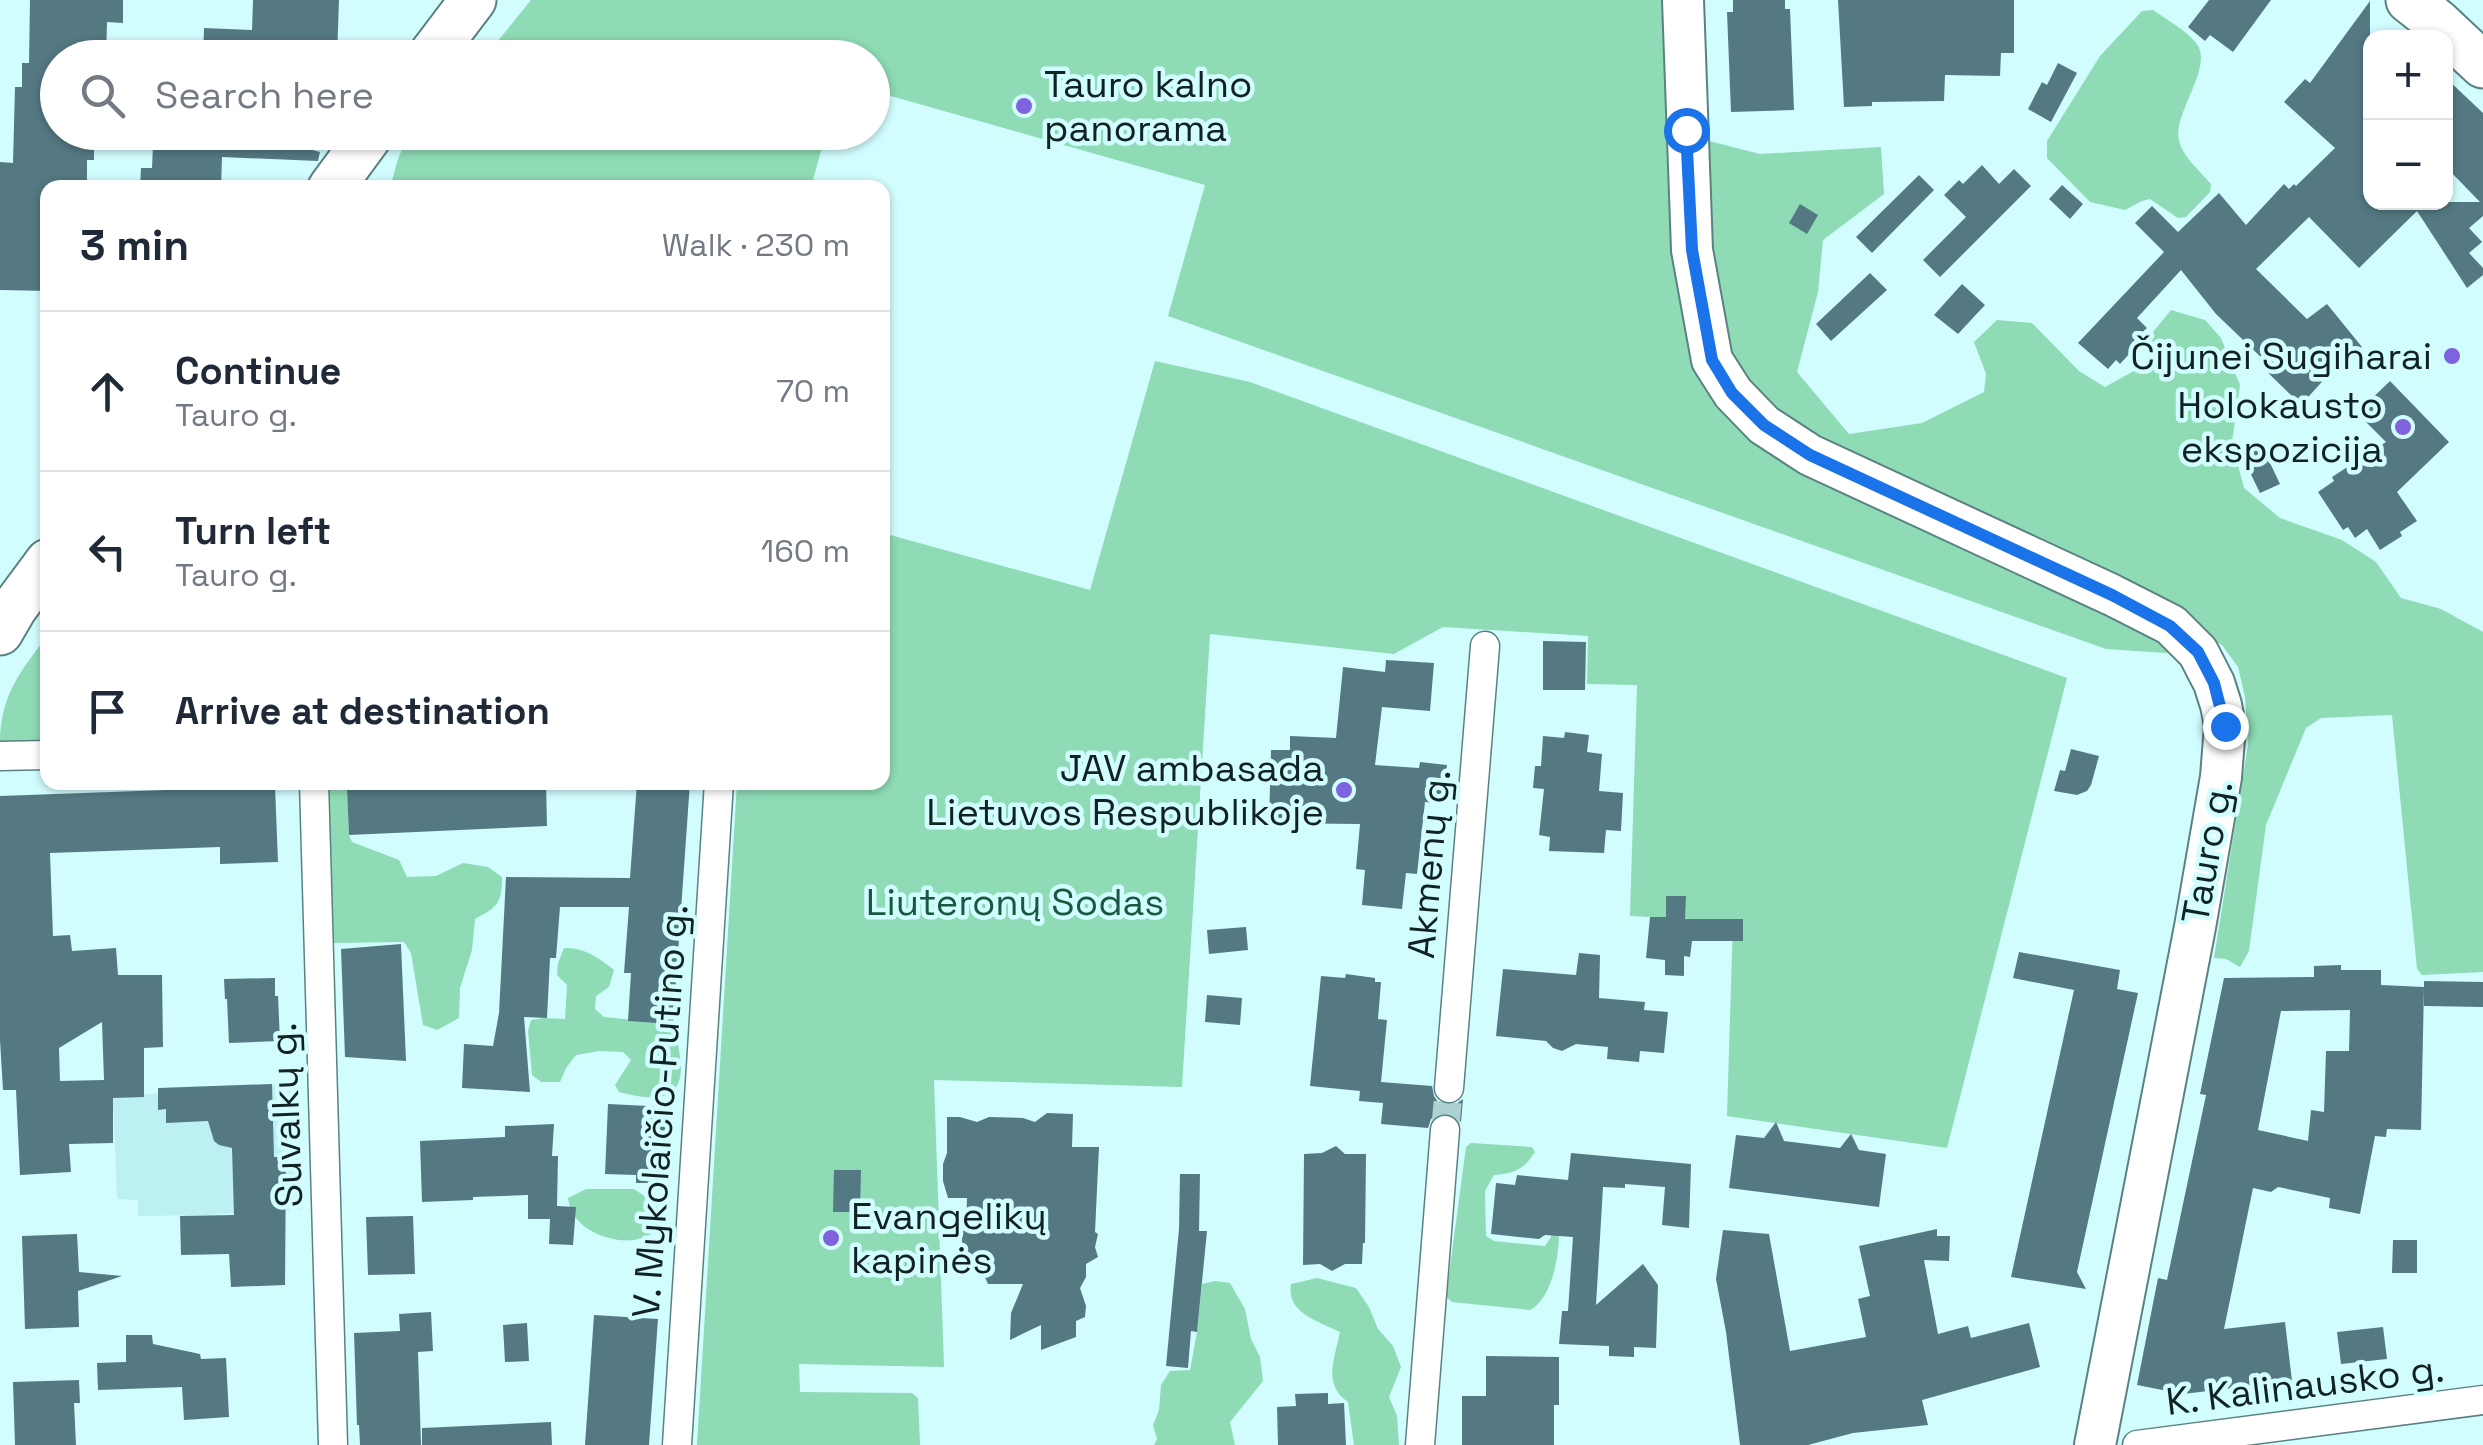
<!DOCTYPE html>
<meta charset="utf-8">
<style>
body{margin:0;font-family:"Space Grotesk",sans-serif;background:#f6f6f7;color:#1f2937}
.controls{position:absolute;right:30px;top:30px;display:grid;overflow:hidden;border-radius:20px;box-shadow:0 2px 8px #0004}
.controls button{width:90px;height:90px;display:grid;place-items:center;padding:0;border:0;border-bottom:2px solid #e0e1e3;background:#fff;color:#1f2937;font:50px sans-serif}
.stop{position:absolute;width:30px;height:30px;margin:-22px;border:8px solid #1a73e8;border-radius:50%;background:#fff}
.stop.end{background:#1a73e8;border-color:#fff;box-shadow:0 2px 10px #0008}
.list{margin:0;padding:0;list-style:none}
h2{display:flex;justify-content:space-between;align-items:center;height:130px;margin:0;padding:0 40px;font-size:42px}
h2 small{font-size:32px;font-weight:400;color:#747a83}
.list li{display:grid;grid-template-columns:65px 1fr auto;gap:30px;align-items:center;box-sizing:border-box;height:160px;padding:0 40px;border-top:2px solid #e0e1e3}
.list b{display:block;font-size:38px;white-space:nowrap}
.list p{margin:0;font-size:32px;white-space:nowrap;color:#747a83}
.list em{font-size:32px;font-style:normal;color:#747a83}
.icon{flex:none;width:55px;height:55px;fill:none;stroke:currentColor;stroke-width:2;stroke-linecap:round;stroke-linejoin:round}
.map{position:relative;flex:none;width:2483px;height:1445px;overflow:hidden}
.search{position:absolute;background:#fff;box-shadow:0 2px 8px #0004;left:40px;top:40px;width:850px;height:110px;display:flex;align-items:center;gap:25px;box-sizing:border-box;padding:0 35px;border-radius:55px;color:#747a83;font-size:38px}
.panel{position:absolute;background:#fff;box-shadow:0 2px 8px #0004;left:40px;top:180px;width:850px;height:610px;border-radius:20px}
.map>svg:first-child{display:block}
</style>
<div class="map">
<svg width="2483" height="1445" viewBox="0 0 2483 1445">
<rect width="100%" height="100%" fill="#d2fdff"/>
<polygon fill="#bcf0f2" points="298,1083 302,1209 206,1215 138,1216 138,1200 117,1199 113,1098 165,1092 165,1088"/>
<g fill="#8edbb5">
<polygon points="531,0 1701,0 1709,141 1760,154 1881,147 1884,194 1823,240 1818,292 1797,372 1849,434 1922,423 1984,392 1986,374 1974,342 1997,320 2032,323 2079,371 2105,387 2150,362 2153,332 2171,310 2205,320 2221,338 2240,385 2232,442 2244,488 2280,518 2342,540 2376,562 2401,598 2441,609 2483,632 2483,972 2422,975 2417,969 2392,715 2321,718 2306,728 2266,825 2249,951 2240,967 2226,959 2214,958 2248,745 2245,697 2238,667 2222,645 2206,636 2181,654 2106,649 1168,316 1205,185 873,91 872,58 480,58 493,47"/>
<path d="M2153,10C2167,20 2186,30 2196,43C2215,66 2173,112 2179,140C2182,156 2200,171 2211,184L2210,192L2186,217L2178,218L2150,199L2142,201L2125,210L2090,202L2047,158V141L2100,56L2142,11Z"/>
<path d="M416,133V132L826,133L811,187H390C394,177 395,165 400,154C404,146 411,139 416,133Z"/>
<polygon points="1155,361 1250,382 2067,678 1947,1148 1727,1116 1733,921 1630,916 1637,685 1587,684 1588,636 1443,627 1394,654 1210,634 1182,1087 934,1080 944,1367 799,1364 800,1392 912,1393 918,1398 920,1445 697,1445 737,783 882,782 883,533 1090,590"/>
<path d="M47,636V742L0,743C0,696 20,672 47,636Z"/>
<path d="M327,783H338L347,790L349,835L352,842L399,860L407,877L436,876L463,863L488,867L502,877C502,904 497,907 475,919L472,950L460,988L459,1018L437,1030L423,1025L411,953L404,942L331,943Z"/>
<path d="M564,948C584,947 599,958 614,970L609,987L596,996L595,1009L604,1017L673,1024C678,1036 678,1045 680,1057C687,1104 652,1101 619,1092L615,1085L631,1060L623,1052L599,1051L576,1055L566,1068L560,1082H541L532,1075L528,1031L531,1020L544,1018L565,1019L567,985L557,975L558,963Z"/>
<path d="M1471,1143L1532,1147L1535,1152C1523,1170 1515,1173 1494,1175L1485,1191L1486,1236L1494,1241L1545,1246L1551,1237L1555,1211C1565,1235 1555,1298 1530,1310L1452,1302L1446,1297L1466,1147Z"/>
<path d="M586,1189H634L659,1206L658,1231C651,1234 641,1239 634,1240C607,1243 571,1228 568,1198Z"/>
<path d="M1317,1278L1356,1288L1369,1307L1378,1329L1393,1346L1401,1367L1389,1397L1397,1416L1399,1445H1354L1348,1402C1322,1384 1335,1358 1340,1332C1318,1321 1286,1313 1291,1284Z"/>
<polygon points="1215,1281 1230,1283 1245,1309 1251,1339 1260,1357 1263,1381 1230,1422 1235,1445 1154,1445 1157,1439 1153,1425 1159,1410 1161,1385 1170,1371 1190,1370 1197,1332 1202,1284"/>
</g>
<g fill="#547983" fill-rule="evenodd">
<polygon points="30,0 123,0 123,23 107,22 106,58 58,58 58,132 94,132 94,160 87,160 87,188 48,188 48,291 0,290 0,162 13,163 15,87 22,87 22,63 29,63"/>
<polygon points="253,0 339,0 337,58 203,58 204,28 252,30"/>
<polygon points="1733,0 1785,0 1785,9 1790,9 1794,110 1731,112 1727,12 1733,12"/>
<polygon points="1838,0 2014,0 2014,53 2001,53 2000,76 1945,75 1944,101 1872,102 1872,106 1844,107"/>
<polygon points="2209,0 2271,0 2233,52 2210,35 2205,41 2188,27"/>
<polygon points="2370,1 2370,202 2480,202 2446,167 2446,78 2483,113 2483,216 2469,228 2482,242 2469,253 2483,268 2483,275 2467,288 2417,211 2359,268 2309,217 2256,269 2307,319 2327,304 2362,347 2329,374 2301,405 2260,365 2264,360 2216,314 2181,270 2137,318 2147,328 2137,337 2141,341 2120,364 2116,360 2108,369 2078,343 2164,252 2135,223 2152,206 2178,232 2219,193 2246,225 2284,184 2289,189 2294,184 2296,186 2335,148 2284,102 2305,79 2310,83"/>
<polygon points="2058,63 2077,73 2051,122 2028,109 2042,82 2047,85"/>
<polygon points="165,132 275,132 275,140 320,152 318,161 222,157 221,188 140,188 141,168 152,168 153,145 160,145 161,134"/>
<polygon points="1982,165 1999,184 2014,169 2031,186 1940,277 1923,260 1966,217 1944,195 1959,180 1963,184"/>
<polygon points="1919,175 1934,190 1872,253 1856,237"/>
<polygon points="2062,185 2083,204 2070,219 2049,199"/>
<polygon points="1800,204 1818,215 1807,234 1789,223"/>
<polygon points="1870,273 1887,290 1831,341 1816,324"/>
<polygon points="1962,284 1985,305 1958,334 1934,315"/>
<polygon points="2390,381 2449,442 2397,492 2417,521 2400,532 2402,536 2380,550 2367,529 2355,538 2348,527 2343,530 2318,492 2334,481 2332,477 2386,442 2357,413"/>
<polygon points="2262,446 2280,484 2260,493 2242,456"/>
<polygon points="1543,641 1586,642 1585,690 1543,690"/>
<polygon points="1386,660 1434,663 1430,711 1382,707 1375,765 1419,768 1420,762 1447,765 1443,804 1425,802 1417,874 1406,873 1402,909 1362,905 1365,870 1356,869 1360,824 1269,823 1271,750 1290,750 1290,736 1336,738 1343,667 1385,672"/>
<polygon points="1565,732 1589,735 1587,752 1602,754 1599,791 1623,793 1621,831 1606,830 1604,853 1549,851 1550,837 1539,835 1544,789 1533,788 1535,766 1541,766 1543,736 1564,738"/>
<polygon points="2071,749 2099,756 2091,785 2087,791 2077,795 2054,791 2060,770 2065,771"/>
<polygon points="546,782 547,826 349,835 347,790"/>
<polygon points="637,782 690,782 673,1024 628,1021 631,973 624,973 629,907 560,907 556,958 550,958 547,1018 524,1017 530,1092 462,1088 464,1044 493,1046 499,1013 506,877 630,878"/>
<path d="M275,786L278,862L220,864V847L50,853L53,936L70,935L72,951L116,948L118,975H162L163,1047L144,1048V1097L113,1098V1143L69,1144L71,1172L20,1175L16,1090H3L0,1040V796ZM102,1022L104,1080L60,1081L59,1048Z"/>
<polygon points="1666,896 1686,896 1685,919 1743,919 1743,941 1692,941 1690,957 1684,956 1684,976 1665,975 1665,960 1646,958 1650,917 1666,917"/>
<polygon points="1246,927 1248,950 1209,954 1207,930"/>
<polygon points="401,944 406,1061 345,1057 341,949"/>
<polygon points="2019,952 2120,970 2117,989 2138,993 2077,1272 2086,1289 2011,1277 2074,990 2013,978"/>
<polygon points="1579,953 1600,955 1599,998 1645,1002 1644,1010 1668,1012 1664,1053 1640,1051 1639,1062 1607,1059 1608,1047 1576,1044 1562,1051 1553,1048 1546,1041 1496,1036 1503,969 1576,975"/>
<path d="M2341,965V970H2381V985L2424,987L2421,1130L2387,1129L2386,1137L2375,1136L2360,1214L2329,1208L2330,1198L2278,1187L2271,1192L2253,1188L2224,1329L2285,1322L2292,1381L2183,1394L2137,1385L2158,1278L2167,1280L2206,1095L2200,1094L2224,978L2314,977V966ZM2350,1010L2349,1051H2326L2324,1112L2311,1110L2308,1141L2258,1130L2281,1011Z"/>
<polygon points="1346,974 1375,978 1375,982 1381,982 1378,1019 1387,1020 1381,1082 1432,1086 1434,1096 1438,1102 1447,1105 1456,1104 1463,1099 1461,1122 1454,1115 1445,1113 1437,1115 1431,1119 1428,1128 1381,1124 1383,1103 1359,1101 1360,1091 1310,1086 1321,976 1345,978"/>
<polygon points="275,978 275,996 278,996 280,1041 229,1043 227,999 225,999 224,979"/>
<polygon points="2424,981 2483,982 2483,1007 2424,1006"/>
<polygon points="1207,995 1242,998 1240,1025 1205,1022"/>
<polygon points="272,1084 274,1157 286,1157 285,1285 231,1287 229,1254 181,1255 180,1216 234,1215 232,1148 219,1145 214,1141 208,1121 166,1123 166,1109 158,1110 158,1088"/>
<polygon points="608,1104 669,1107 665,1174 660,1174 660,1183 636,1183 636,1175 605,1174"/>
<polygon points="1047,1113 1073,1114 1072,1147 1099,1147 1095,1232 1098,1234 1095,1247 1098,1257 1086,1264 1086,1277 1080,1288 1086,1306 1085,1317 1076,1321 1076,1337 1041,1350 1041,1325 1010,1340 1011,1313 1023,1284 988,1284 983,1273 974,1270 974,1257 962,1249 962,1232 966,1228 967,1198 948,1198 943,1181 943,1164 947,1153 947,1117 960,1117 977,1122 989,1117 1023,1118 1035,1122"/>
<polygon points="1776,1122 1784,1141 1840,1148 1851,1134 1859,1150 1886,1154 1879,1207 1729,1188 1736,1135 1764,1138"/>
<polygon points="554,1124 552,1156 558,1156 557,1206 576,1207 573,1245 549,1244 550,1219 528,1219 528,1195 473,1197 473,1200 422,1202 420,1141 505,1137 505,1126"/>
<polygon points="1336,1146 1345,1154 1366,1154 1365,1243 1363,1243 1362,1264 1345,1264 1332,1271 1320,1264 1303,1265 1304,1154 1322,1153"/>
<polygon points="1571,1153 1691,1164 1689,1228 1662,1225 1665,1187 1625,1184 1625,1188 1603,1187 1596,1305 1643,1264 1658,1285 1656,1348 1634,1347 1634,1357 1609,1356 1609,1346 1559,1344 1562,1311 1568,1311 1573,1237 1545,1235 1539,1239 1491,1234 1496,1183 1515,1185 1517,1175 1568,1180"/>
<polygon points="834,1170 861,1170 860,1212 833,1212"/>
<polygon points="1180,1174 1200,1174 1199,1231 1207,1231 1197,1332 1191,1331 1188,1368 1166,1366 1179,1229"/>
<polygon points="413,1216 415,1274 368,1275 366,1217"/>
<polygon points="1937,1229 1937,1236 1950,1236 1949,1261 1924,1260 1938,1334 1968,1326 1971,1338 2029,1323 2040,1367 1922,1400 1928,1425 1853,1433 1808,1445 1740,1445 1726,1332 1716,1279 1723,1230 1769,1234 1790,1351 1866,1337 1858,1299 1870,1296 1859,1246"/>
<polygon points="77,1234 79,1272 122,1276 78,1291 79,1327 25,1329 22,1236"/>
<polygon points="2393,1240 2417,1240 2417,1273 2392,1273"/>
<polygon points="431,1312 433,1351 418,1352 421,1445 360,1445 359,1425 357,1425 354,1333 400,1331 399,1314"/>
<polygon points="594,1315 658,1319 649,1445 585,1445"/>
<polygon points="527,1323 529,1361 505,1362 503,1325"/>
<polygon points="2383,1327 2387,1359 2341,1364 2337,1332"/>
<polygon points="126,1335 152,1335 153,1344 200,1354 201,1359 226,1358 229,1417 184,1420 182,1387 98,1390 97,1363 126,1362"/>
<polygon points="1486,1356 1559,1357 1559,1405 1554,1405 1554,1445 1462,1445 1462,1396 1486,1396"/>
<polygon points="79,1380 80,1403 74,1403 76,1445 15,1445 13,1382"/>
<polygon points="1328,1393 1328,1404 1344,1403 1346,1445 1278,1445 1277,1407 1296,1406 1295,1394"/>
<polygon points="551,1422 552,1445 422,1445 422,1428"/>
</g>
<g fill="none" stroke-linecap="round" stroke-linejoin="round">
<polyline stroke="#abd1d3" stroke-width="28" stroke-dasharray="28 14" stroke-linecap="butt" points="1445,1130 1449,1088"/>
<g stroke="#5a8283" stroke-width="31">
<g id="minor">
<polyline points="0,756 48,755"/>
<polyline points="314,782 333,1445"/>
<polyline points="1449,1088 1485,646"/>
<polyline points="677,1445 719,782"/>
<polyline points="1420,1445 1445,1130"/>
<polyline points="2137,1445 2483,1400"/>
</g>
</g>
<g stroke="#5a8283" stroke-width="44">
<polyline id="secondary" points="1683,0 1692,250 1712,360 1733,393 1764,425 1810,455 2112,595 2171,625 2198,652 2214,683 2221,705 2225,726 2221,777 2195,927 2095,1445"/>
</g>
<g stroke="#5a8283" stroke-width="49">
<g id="primary">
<polyline points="2409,0 2437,22 2483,65"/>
<polyline points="429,58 473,0"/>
<polyline points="331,188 372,132"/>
<polyline points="0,632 14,608 48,562"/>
</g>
</g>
<use href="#minor" stroke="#fff" stroke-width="28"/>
<use href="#secondary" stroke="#fff" stroke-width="40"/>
<use href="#primary" stroke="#fff" stroke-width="45"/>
</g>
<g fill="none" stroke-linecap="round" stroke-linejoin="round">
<polyline stroke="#1a73e8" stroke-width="12" points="1686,130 1692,250 1712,360 1732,393 1764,425 1810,455 2112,595 2170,626 2198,652 2214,683 2225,726"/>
</g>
<g fill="#7f62dd" stroke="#d2fdff" stroke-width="4">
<circle cx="1024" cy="106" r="10"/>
<circle cx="2452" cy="356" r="10"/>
<circle cx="2403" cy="427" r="10"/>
<circle cx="1344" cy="790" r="10"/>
<circle cx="831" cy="1238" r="10"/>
</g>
<g text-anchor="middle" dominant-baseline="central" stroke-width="9" stroke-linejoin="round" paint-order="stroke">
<g font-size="38" fill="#122" stroke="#d2fdff" text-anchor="end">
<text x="1044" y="84" text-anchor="start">Tauro kalno<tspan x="1044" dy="44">panorama</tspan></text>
<text x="2432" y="356">Čijunei Sugiharai</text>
<text x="2383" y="405">Holokausto<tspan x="2383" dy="44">ekspozicija</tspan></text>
<text x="1324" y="768">JAV ambasada<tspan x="1324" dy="44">Lietuvos Respublikoje</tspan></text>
<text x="851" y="1216" text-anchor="start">Evangelikų<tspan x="851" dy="44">kapinės</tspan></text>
</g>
<g font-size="38" fill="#122" stroke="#d2fdff">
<text transform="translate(2207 852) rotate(-80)">Tauro g.</text>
<text transform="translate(1429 864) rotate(-85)">Akmenų g.</text>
<text transform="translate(660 1111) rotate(-86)">V. Mykolaičio-Putino g.</text>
<text transform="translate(286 1115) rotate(-92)">Suvalkų g.</text>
<text transform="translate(2305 1385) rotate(-7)">K. Kalinausko g.</text>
</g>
<g font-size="38" fill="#18593f" stroke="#d2fdff">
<text x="1015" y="902">Liuteronų Sodas</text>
</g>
</g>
</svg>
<div class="controls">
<button>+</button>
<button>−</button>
</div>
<div class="stop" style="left:1686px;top:130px"></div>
<div class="stop end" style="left:2225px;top:726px"></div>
<div class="search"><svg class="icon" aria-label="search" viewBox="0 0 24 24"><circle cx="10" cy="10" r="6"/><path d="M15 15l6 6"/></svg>Search here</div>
<section class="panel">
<h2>3 min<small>Walk · 230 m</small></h2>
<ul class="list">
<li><svg class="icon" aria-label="ahead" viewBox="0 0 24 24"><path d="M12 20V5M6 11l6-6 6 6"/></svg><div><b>Continue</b><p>Tauro g.</p></div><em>70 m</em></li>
<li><svg class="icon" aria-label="left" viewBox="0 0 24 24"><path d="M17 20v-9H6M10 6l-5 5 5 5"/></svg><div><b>Turn left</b><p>Tauro g.</p></div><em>160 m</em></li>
<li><svg class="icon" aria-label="arrive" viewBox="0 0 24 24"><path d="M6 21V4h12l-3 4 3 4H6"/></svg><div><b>Arrive at destination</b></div></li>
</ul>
</section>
</div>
